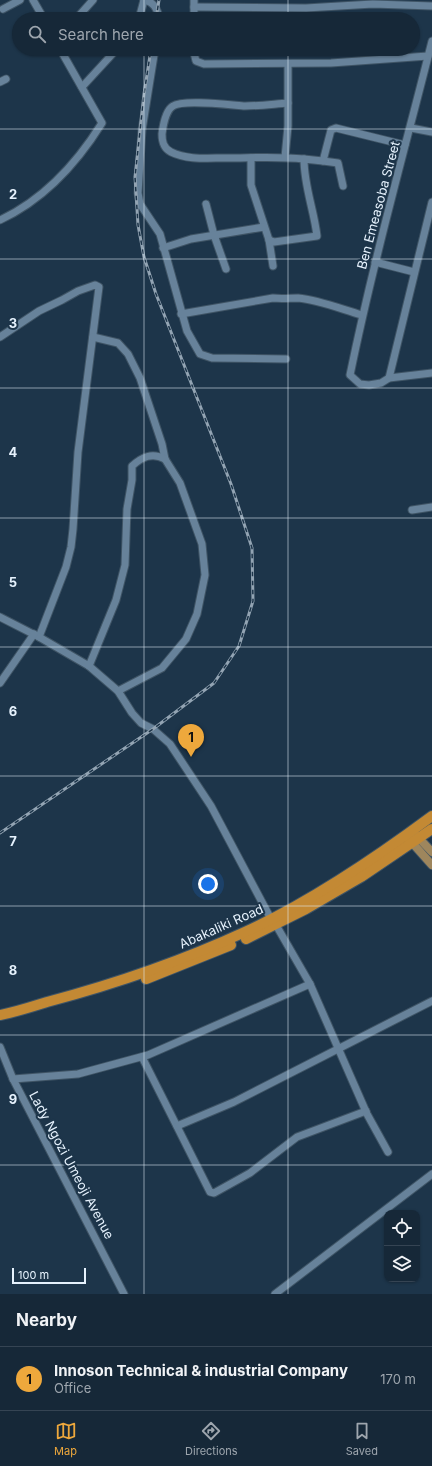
<!DOCTYPE html>
<style>
body{margin:0;font-family:Inter,sans-serif;background:#1f3040;color:#f1f3f6}
.controls{position:absolute;right:12px;bottom:12px;display:grid;overflow:hidden;border-radius:8px;box-shadow:0 1px 3px #0004}
.controls button{width:36px;height:36px;display:grid;place-items:center;padding:0;border:0;border-bottom:1px solid #354453;background:#162838;color:#f1f3f6;font:20px sans-serif}
.scale{position:absolute;left:12px;bottom:10px;width:74px;box-sizing:border-box;padding-left:4px;border:2px solid #e6f2fd;border-top:0;font-size:11px;line-height:14px;white-space:nowrap;color:#e6f2fd;-webkit-text-stroke:3px #1d354a;paint-order:stroke}
.you{position:absolute;left:208px;top:884px;width:14px;height:14px;margin:-10px;border:3px solid #fff;border-radius:50%;background:#1a73e8;box-shadow:0 0 0 6px #1a73e833}
.badge{display:grid;place-items:center;width:26px;height:26px;border-radius:50%;background:#eea83c;color:#111;font-size:13px;font-weight:700}
.pin{position:absolute;translate:-50% -33px;filter:drop-shadow(0 1px 2px #0008)}
.pin::after{content:'';position:absolute;top:21px;width:14px;height:12px;background:inherit;clip-path:polygon(0 0,100% 0,50% 100%)}
.list{margin:0;padding:0;list-style:none}
h2{display:flex;justify-content:space-between;align-items:center;height:52px;margin:0;padding:0 16px;font-size:17px}
h2 small{font-size:13px;font-weight:400;color:#9ea6ae}
.list li{display:grid;grid-template-columns:26px 1fr auto;gap:12px;align-items:center;box-sizing:border-box;height:64px;padding:0 16px;border-top:1px solid #354453}
.list b{display:block;font-size:15px;white-space:nowrap}
.list p{margin:0;font-size:13px;white-space:nowrap;color:#9ea6ae}
.list em{font-size:13px;font-style:normal;color:#9ea6ae}
.icon{flex:none;width:22px;height:22px;fill:none;stroke:currentColor;stroke-width:2;stroke-linecap:round;stroke-linejoin:round}
.map{position:relative;flex:none;width:432px;height:1294px;overflow:hidden}
.search{position:absolute;background:#162838;box-shadow:0 1px 3px #0004;left:12px;right:12px;top:12px;height:44px;display:flex;align-items:center;gap:10px;box-sizing:border-box;padding:0 14px;border-radius:22px;color:#9ea6ae;font-size:15px}
.sheet{height:116px;background:#162838}
nav{display:flex;justify-content:space-around;align-items:center;box-sizing:border-box;height:56px;border-top:1px solid #354453;background:#162838;font-size:11px;color:#9ea6ae}
nav a{display:grid;justify-items:center;gap:2px}
nav .on{color:#eea83c}
.map>svg:first-child{display:block}
</style>
<div class="map">
<svg width="432" height="1294" viewBox="0 0 432 1294">
<rect width="100%" height="100%" fill="#1d354a"/>
<g fill="none" stroke-linecap="round" stroke-linejoin="round">
<g stroke="#3f5465" stroke-width="9">
<g id="minor">
<polyline points="33,0 44,19"/>
<path d="M144,0C155,2 157,10 160,19"/>
<polyline points="194,7 306,8 373,4 432,6"/>
<polyline points="3,9 20,0"/>
<polyline points="76,19 93,0"/>
<polyline points="139,19 144,0"/>
<polyline points="194,19 194,0"/>
<path d="M432,41C404,152 373,263 350,375L360,384L369,385L381,383L389,378L432,373"/>
<polyline points="155,49 142,130 138,193 140,204 160,234 187,331 200,354 212,358 286,359"/>
<polyline points="193,49 196,61 204,64 331,63 428,56"/>
<polyline points="0,82 6,79"/>
<polyline points="82,87 117,49"/>
<path d="M288,103C274,104 259,106 245,106C231,105 183,99 173,106C166,110 163,126 162,134C162,141 163,148 171,152C187,160 207,158 225,158C251,158 277,156 304,159"/>
<polyline points="411,128 432,132"/>
<polyline points="285,157 288,126 288,65"/>
<polyline points="251,158 251,185 269,240 273,266"/>
<polyline points="323,161 338,163 343,186"/>
<polyline points="206,204 214,235 226,269"/>
<path d="M0,220C43,200 77,163 102,123L60,49"/>
<path d="M269,240L274,242L317,236C314,210 304,186 304,159L323,161L331,130L336,128L405,145"/>
<polyline points="163,248 191,239 264,227"/>
<polyline points="375,262 414,272"/>
<path d="M181,314L273,298C282,299 290,298 298,298C319,300 341,309 362,315"/>
<polyline points="0,337 39,311 62,300 78,291 95,285 99,287 78,452 73,529 71,547 66,567 39,637"/>
<polyline points="93,337 118,343 128,354 140,378 162,444 165,459 180,483 202,544 205,575 197,614 186,639 162,668 118,691"/>
<polyline points="389,378 432,202"/>
<polyline points="412,510 432,507"/>
<polyline points="0,617 39,637 89,666 118,691 132,713 141,723 153,729 170,744 211,806 271,919"/>
<path d="M89,666L116,600L125,565L127,509L132,480V466C142,457 152,452 165,459"/>
<polyline points="0,683 34,634"/>
<polyline points="276,925 310,984 367,1114 388,1152"/>
<polyline points="0,1047 13,1079 124,1294"/>
<polyline points="142,1057 210,1192 214,1193 250,1173 297,1137 366,1111"/>
<polyline points="13,1079 78,1074 148,1055 310,984"/>
<polyline points="177,1126 234,1102 432,1001"/>
<polyline points="275,1294 432,1174"/>
</g>
</g>
<g stroke="#3f5465" stroke-width="10">
<g id="major">
<polyline points="415,834 432,852"/>
<polyline points="408,838 432,865"/>
</g>
</g>
<g stroke="#3f5465" stroke-width="12">
<g id="highway">
<polyline points="246,939 306,909 361,877 432,829"/>
<polyline points="146,979 231,945"/>
<path d="M0,1015C16,1012 31,1007 47,1002C115,984 182,961 247,931C312,901 374,859 432,816"/>
</g>
</g>
<use href="#minor" stroke="#67829a" stroke-width="7"/>
<use href="#major" stroke="#9e865d" stroke-width="8"/>
<use href="#highway" stroke="#c38934" stroke-width="10"/>
<g stroke="#93a4b3" stroke-width="3">
<g id="rail">
<polyline points="156,19 159,0"/>
<polyline points="0,833 153,729 214,683 239,646 253,601 252,548 231,484 156,294 144,257 138,225 135,177 144,94 151,49"/>
</g>
</g>
<use href="#rail" stroke="#1d354a" stroke-width="1.5" stroke-dasharray="4.5" stroke-linecap="butt"/>
</g>
<path fill="none" stroke="#e6f2fd" stroke-width="1" stroke-opacity="0.55" d="M144,0V19M288,0V19M144,49V1294M288,49V1294M0,129H432M0,259H432M0,388H432M0,518H432M0,647H432M0,776H432M0,906H432M0,1035H432M0,1165H432"/>
<g text-anchor="middle" dominant-baseline="central" stroke-width="4" stroke-linejoin="round" paint-order="stroke">
<g font-size="13" fill="#e6f2fd" stroke="#1d354a">
<text transform="translate(378 205) rotate(-75)">Ben Emeasoba Street</text>
<text transform="translate(221 926) rotate(-24)">Abakaliki Road</text>
<text transform="translate(72 1165) rotate(62)">Lady Ngozi Umeoji Avenue</text>
</g>
</g>
<g font-size="13" text-anchor="middle" font-weight="bold" fill="#e6f2fd" stroke="#1d354a" stroke-width="4" stroke-linejoin="round" paint-order="stroke">
<text x="13" y="199">2</text>
<text x="13" y="328">3</text>
<text x="13" y="457">4</text>
<text x="13" y="587">5</text>
<text x="13" y="716">6</text>
<text x="13" y="846">7</text>
<text x="13" y="975">8</text>
<text x="13" y="1104">9</text>
</g>
</svg>
<div class="controls">
<button><svg class="icon" aria-label="locate" viewBox="0 0 24 24"><circle cx="12" cy="12" r="6"/><path d="M12 2v4M12 18v4M2 12h4M18 12h4"/></svg></button>
<button><svg class="icon" aria-label="layers" viewBox="0 0 24 24"><path d="M12 4l9 5-9 5-9-5zM3 14l9 5 9-5"/></svg></button>
</div>
<div class="scale">100 m</div>
<div class="you"></div>
<div class="pin badge" style="left:191px;top:757px">1</div>
<div class="search"><svg class="icon" aria-label="search" viewBox="0 0 24 24"><circle cx="10" cy="10" r="6"/><path d="M15 15l6 6"/></svg>Search here</div>
</div>
<section class="sheet">
<h2>Nearby<small></small></h2>
<ul class="list">
<li><span class="badge">1</span><div><b>Innoson Technical &amp; industrial Company</b><p>Office</p></div><em>170 m</em></li>
</ul>
</section>
<nav>
<a class="on"><svg class="icon" aria-label="map" viewBox="0 0 24 24"><path d="M3 6l6-2 6 2 6-2v14l-6 2-6-2-6 2zM9 4v14M15 6v14"/></svg>Map</a>
<a><svg class="icon" aria-label="directions" viewBox="0 0 24 24"><path d="M12 3l9 9-9 9-9-9zM9 14v-3h6M13 9l2 2-2 2"/></svg>Directions</a>
<a><svg class="icon" aria-label="saved" viewBox="0 0 24 24"><path d="M7 4h10v16l-5-4-5 4z"/></svg>Saved</a>
</nav>
